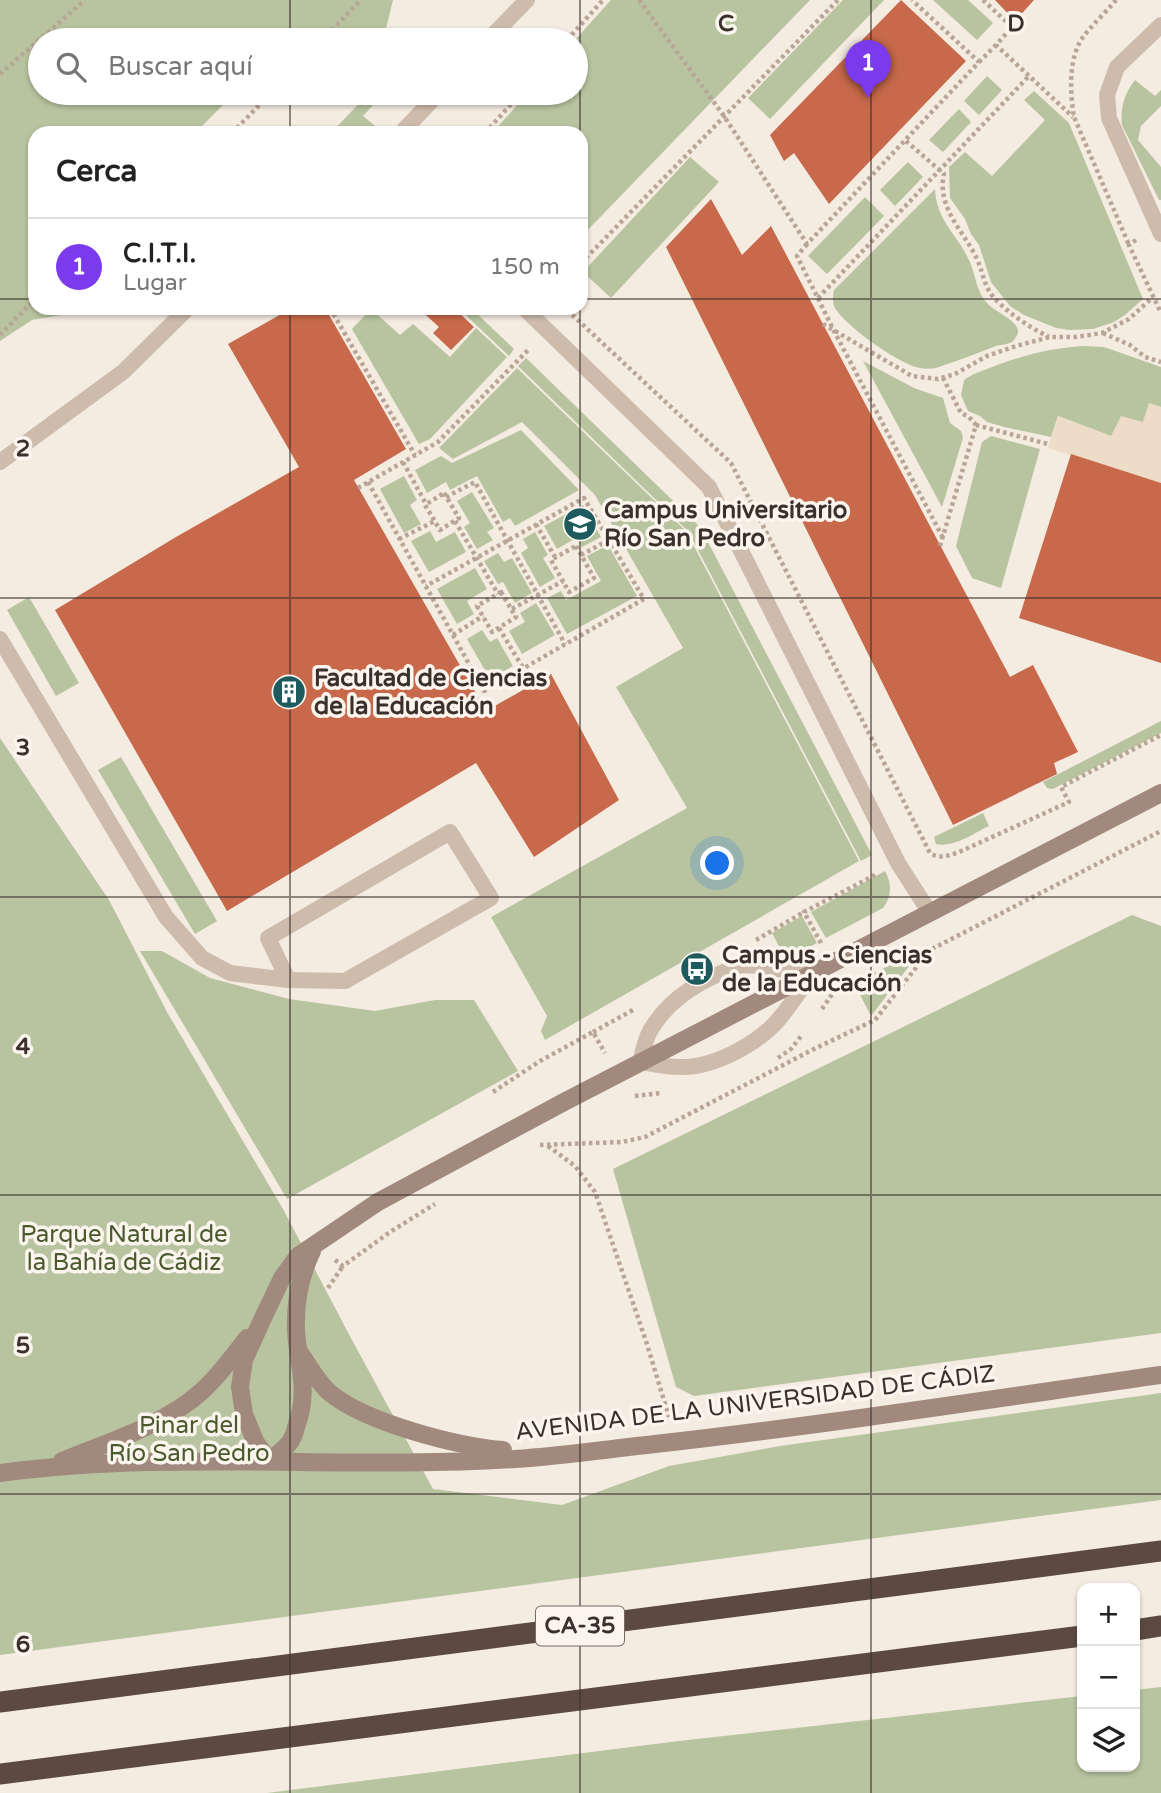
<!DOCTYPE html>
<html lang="es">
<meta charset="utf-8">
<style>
body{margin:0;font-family:"Varela Round",sans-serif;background:#f2f2f2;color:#222}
.controls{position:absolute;right:21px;bottom:21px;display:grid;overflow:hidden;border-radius:14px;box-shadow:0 2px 5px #0004}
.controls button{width:63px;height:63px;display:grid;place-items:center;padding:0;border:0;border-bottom:2px solid #e0e0e0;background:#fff;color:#222;font:35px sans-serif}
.you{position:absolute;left:718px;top:864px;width:24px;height:24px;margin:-18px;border:5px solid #fff;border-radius:50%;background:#1a73e8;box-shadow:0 0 0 10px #1a73e833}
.badge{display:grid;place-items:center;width:46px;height:46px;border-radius:50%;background:#7c3aed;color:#fff;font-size:23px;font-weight:700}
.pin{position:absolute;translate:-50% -58px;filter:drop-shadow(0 2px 4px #0008)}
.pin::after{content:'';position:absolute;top:37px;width:24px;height:21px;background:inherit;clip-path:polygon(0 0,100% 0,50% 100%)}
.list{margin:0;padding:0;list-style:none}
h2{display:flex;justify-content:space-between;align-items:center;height:91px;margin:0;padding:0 28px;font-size:30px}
h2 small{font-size:23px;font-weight:400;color:#767676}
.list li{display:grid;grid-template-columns:46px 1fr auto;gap:21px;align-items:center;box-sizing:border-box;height:98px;padding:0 28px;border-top:2px solid #e0e0e0}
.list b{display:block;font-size:26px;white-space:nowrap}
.list p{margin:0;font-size:23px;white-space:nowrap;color:#767676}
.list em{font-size:23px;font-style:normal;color:#767676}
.icon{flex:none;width:38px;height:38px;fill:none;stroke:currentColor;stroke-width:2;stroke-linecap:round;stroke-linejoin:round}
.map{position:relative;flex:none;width:1161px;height:1793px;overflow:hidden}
.search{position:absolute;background:#fff;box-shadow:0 2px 5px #0004;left:28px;top:28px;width:560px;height:77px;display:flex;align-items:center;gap:18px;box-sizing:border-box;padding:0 24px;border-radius:38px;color:#767676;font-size:26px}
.panel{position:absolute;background:#fff;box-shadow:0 2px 5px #0004;left:28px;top:126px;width:560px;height:189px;border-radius:21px}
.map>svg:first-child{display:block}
</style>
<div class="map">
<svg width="1161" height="1793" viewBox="0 0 1161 1793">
<rect width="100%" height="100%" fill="#f4ebe1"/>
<g fill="#b8c4a0">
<polygon points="0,0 393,0 386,29 341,40 40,40 40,93 235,93 195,133 35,133 35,308 103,308 32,320 0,341"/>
<polygon points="611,0 810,0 581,237 581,133 492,133 528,93 576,93 575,40"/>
<polygon points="843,0 884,0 770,119 748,98"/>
<polygon points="933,0 968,0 993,23 977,40"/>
<polygon points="987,76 1002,90 979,115 964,101"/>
<path d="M1135,80L1155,96L1161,90V106L1141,126L1138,140L1161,167V200H1159L1122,125C1120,108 1124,94 1135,80Z"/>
<polygon points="1034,91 1069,123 1143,299 1125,315 1114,322 1093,329 1069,330 1056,328 1024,315 1010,306 991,282 979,245 971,234 965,219 950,198 949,167 965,152 992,176 1045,120 1024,100"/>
<polygon points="369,93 384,93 363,116 380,130 374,133 331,133"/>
<polygon points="959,109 971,122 943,152 929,140"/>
<polygon points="690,157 719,182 611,298 583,272"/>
<polygon points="908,162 923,177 895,206 880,190"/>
<path d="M935,189C936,220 957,234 969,260C976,275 976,292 988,304C995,312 1020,321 1018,333C1017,336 1015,339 1012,342C1008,344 1001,345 996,346C976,354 956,361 936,368C931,369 924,369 920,368C900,365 842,324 834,306C832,300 833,296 834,290Z"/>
<polygon points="865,197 884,216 827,274 808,256"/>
<polygon points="458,308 471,308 514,349 509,356"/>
<polygon points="371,309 400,335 413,324 450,357 476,328 507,357 430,439 419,444 352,329"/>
<path d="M1083,346L1104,347L1161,367V407L1149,404L1143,422L1111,436L1058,416L1051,437L1004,427L987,422L980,416L968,411L961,395L964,380C975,372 988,369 1000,364C1028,354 1053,348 1083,346Z"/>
<polygon points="526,358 700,527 872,855 861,861 688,531 518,366"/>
<polygon points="863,361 914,388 943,398 950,423 961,431 963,438 942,507"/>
<polygon points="517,368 686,531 859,861 545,1040 541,1031 547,1016 491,917 687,808 616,687 683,648 595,495 522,422 453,459 439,448"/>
<polygon points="521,430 579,490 515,526 510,518 503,522 477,476 450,490 446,482 427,493 415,470 441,456 452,463"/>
<polygon points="991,436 1040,449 1001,588 972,578 956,546 982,442"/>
<polygon points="404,476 417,500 410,505 421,524 404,533 380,489"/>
<polygon points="472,492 494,528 487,532 493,540 477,549 464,527 470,523 457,501"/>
<polygon points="583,505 601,537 582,547 576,538 557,549 544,526"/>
<polygon points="430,531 436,542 455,532 466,552 429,572 411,541"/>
<polygon points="535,532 548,555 543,558 555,578 540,587 521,553 528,548 523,539"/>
<polygon points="608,545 637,596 567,634 547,598 561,591 566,600 601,581 587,556"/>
<polygon points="498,553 504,562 512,558 532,593 515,603 503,582 498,584 484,561"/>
<polygon points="475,568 487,589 467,601 474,614 457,624 437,589"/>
<polygon points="29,597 79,683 56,696 7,610"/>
<polygon points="536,603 555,635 522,654 509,631 525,622 520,613"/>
<polygon points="482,630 490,642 497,638 513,666 490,679 467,639"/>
<polygon points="1161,721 1161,733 1053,789 1047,788 1043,782"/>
<polygon points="0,738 109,900 167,1012 283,1209 352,1340 433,1489 562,1505 669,1466 780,1446 1161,1393 1161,1500 0,1655"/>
<polygon points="121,757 217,921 195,934 98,770"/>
<path d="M983,813L989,826C974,833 954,848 936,844L934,837Z"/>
<path d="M885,871C892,884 892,896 883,908L826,938L811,912Z"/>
<polygon points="1132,915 1161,926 1161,1333 694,1396 676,1387 613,1169"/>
<polygon points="802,916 817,943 807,948 781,950 772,933"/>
<polygon points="922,949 871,1016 854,983"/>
<polygon points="140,951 162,951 210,978 289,999 375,1011 435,1000 474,1000 518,1071 287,1199"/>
<polygon points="1161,1687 1161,1793 267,1793 679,1741 1082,1696 1082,1767 1135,1767 1135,1690"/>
</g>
<polygon fill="#ecdcc8" points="1149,403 1161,407 1161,483 1048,448 1058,416 1111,436 1121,416 1143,422"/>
<g fill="#c8694b">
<polygon points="901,0 966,61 829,204 794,153 784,161 770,135"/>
<polygon points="995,0 1034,0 1015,21"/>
<polygon points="711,199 742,255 771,226 1010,677 1033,665 1078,752 1054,763 1057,774 953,825 666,247"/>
<polygon points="292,308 325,308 406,449 354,480 486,711 551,674 619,800 534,857 476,763 227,911 55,610 176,537 299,467 228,344"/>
<polygon points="418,308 454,308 474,327 451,350 433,333 439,327"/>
<polygon points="1071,454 1161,483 1161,663 1019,618"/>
</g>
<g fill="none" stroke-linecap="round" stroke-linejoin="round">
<g stroke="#b9a596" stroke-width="4.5" stroke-dasharray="3.5 3.5" stroke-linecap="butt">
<polyline points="639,0 724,116 807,244 979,62 912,0"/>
<polyline points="983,0 1012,27 996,45 1073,117"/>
<path d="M1116,0C1106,12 1093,24 1083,37C1068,58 1070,93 1074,117L1129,245"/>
<polyline points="322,40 361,0"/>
<polyline points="567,40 603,0"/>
<polyline points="979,62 996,45"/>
<polyline points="0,74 85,0"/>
<polyline points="232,133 271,93"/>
<polyline points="485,133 521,93"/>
<path d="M906,141L944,174C943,179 942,185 943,190C945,216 967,237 977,259C985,277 983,288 999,303C1014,317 1031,328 1049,337"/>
<polyline points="1136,240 1129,245 1161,313"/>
<polyline points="807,244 797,256 834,331 943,538"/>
<polyline points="581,263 838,0"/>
<polyline points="818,298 1029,76"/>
<polyline points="330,308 415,455"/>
<path d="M567,310L731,463L930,853C939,859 947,856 957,853L1069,802L1061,787L1161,735"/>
<polyline points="823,324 912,376 938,379 955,374 987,356 1016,346 1050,337 1075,337 1102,333 1129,319 1153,297"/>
<polyline points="1103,333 1130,345 1145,357 1161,362"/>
<polyline points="0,335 35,299"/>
<polyline points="976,425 1048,444"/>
<polyline points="403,462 426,504"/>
<polyline points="368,482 484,691 644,599 584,498 426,586"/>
<polyline points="358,488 438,442 530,348"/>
<polygon points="444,493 459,518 440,530 425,505"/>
<polyline points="446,497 475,482 565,644"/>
<polyline points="455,521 498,594"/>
<polyline points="536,524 555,557"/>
<polyline points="399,539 435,521"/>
<polygon points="576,546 594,578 569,592 551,560"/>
<polyline points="940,546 976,425 969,417 961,413 943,378"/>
<polyline points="581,555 609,540"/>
<polygon points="501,592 516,617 492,632 477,606"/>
<polyline points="512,609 563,581"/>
<polyline points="499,628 523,668"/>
<polyline points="453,635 483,616"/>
<polyline points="756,940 804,912"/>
<polyline points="821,943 804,912 877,874"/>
<polyline points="822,1009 833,993"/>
<polyline points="593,1032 633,1010"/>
<polyline points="778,1058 791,1049 802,1035"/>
<polyline points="493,1092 540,1061 593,1032 605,1053"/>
<polyline points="635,1096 661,1093"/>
<polyline points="540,1145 622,1142 645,1137 814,1049 875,1020 930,950 1161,831"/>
<polyline points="548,1146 575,1166 595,1192 646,1341 669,1417"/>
<polyline points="335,1260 343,1266 390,1232 435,1204"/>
<polyline points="328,1288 343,1266"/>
</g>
<g stroke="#cdbbac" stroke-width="16">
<polyline points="1161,25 1117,67 1107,95 1109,118 1161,234"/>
<polyline points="488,40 527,0"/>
<polyline points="401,133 439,93"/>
<polyline points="524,308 709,487 898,863 930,913"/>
<polyline points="0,462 123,372 188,308"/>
<polyline points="0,639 166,917 202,958 230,973 288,980 345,981 491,898 450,832 268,938 288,980"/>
<path d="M741,965L762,966L811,975C801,989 791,1005 779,1019C758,1044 712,1069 678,1067C666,1067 653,1064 640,1062C643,1052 645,1040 650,1031C670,996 705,978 741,965Z"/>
</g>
<g stroke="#a18a7d" stroke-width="18">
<path d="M298,1350C308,1364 317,1382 330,1393C367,1423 456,1446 503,1450"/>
<path d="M62,1461C108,1442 165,1425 202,1391C219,1376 233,1356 247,1338"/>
<polyline points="270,1461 256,1443 244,1414 240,1387 244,1360 263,1318 282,1278 298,1256 378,1202 564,1102 1161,793"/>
<path d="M270,1461C276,1455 285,1449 290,1442C293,1438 295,1432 296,1427C310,1390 298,1367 296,1330C295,1303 300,1276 312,1251"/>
<path d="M0,1473C171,1450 344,1470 515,1459C562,1456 609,1449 655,1444C824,1425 993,1399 1161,1375"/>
</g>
<g stroke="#5c4a42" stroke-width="21">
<polyline points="1135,1630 1161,1626"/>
<polyline points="0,1702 1161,1551"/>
<polyline points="0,1774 1082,1636"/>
</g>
</g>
<path fill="none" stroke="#3b302b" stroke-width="2" stroke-opacity="0.55" d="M290,0V40M580,0V133M871,0V1793M290,93V133M0,299H35M581,299H1161M290,308V1793M580,308V1793M0,598H1161M0,897H1161M0,1195H1161M0,1494H1161"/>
<defs>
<g id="university-disc" transform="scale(1.75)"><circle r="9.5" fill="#1f5a5e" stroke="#fbf5ee"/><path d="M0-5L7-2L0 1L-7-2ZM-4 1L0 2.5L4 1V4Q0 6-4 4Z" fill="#fff"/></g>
<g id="building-disc" transform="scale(1.75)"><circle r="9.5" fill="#1f5a5e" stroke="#fbf5ee"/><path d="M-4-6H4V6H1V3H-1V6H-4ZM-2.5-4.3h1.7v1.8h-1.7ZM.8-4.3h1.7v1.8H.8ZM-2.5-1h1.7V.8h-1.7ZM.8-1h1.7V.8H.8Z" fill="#fff"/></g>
<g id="bus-disc" transform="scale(1.75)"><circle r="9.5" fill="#1f5a5e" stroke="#fbf5ee"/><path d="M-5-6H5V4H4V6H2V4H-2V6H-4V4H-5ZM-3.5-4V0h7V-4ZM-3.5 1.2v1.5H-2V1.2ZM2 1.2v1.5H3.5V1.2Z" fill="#fff"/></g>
</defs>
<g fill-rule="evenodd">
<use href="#university-disc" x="580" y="524"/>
<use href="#building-disc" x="289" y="692"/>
<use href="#bus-disc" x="697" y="969"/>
</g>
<g text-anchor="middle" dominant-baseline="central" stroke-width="7" stroke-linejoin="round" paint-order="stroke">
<rect fill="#fbf5ee" stroke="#756b66" stroke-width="2" x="536" y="1606.5" width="88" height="39" rx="5"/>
<g font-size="23" font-weight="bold" fill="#3b302b">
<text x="580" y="1626">CA-35</text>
</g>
<g font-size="24" font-weight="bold" fill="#3b302b" stroke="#fbf5ee" text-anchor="start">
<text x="604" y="510">Campus Universitario<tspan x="604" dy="28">Río San Pedro</tspan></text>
<text x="314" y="678">Facultad de Ciencias<tspan x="314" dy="28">de la Educación</tspan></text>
<text x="722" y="955">Campus - Ciencias<tspan x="722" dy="28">de la Educación</tspan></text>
</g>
<g font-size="24" fill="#4a5a2e" stroke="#fbf5ee">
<text x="124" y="1234">Parque Natural de<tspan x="124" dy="28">la Bahía de Cádiz</tspan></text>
<text x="189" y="1425">Pinar del<tspan x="189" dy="28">Río San Pedro</tspan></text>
</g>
<g font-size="24" fill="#3b302b" stroke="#fbf5ee">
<text transform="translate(755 1403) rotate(-7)">AVENIDA DE LA UNIVERSIDAD DE CÁDIZ</text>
</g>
</g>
<g font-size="23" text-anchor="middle" font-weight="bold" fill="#3b302b" stroke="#fbf5ee" stroke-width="7" stroke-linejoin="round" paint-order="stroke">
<text x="726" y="31">C</text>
<text x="1016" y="31">D</text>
<text x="23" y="456">2</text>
<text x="23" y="755">3</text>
<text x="23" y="1054">4</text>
<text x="23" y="1353">5</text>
<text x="23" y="1652">6</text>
</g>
</svg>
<div class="controls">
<button>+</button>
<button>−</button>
<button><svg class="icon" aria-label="layers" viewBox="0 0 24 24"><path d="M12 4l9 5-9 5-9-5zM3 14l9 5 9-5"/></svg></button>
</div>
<div class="you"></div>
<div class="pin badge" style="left:868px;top:98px">1</div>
<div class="search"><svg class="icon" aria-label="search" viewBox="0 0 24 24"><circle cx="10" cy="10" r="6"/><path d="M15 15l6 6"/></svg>Buscar aquí</div>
<section class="panel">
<h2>Cerca<small></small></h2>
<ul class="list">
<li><span class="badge">1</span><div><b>C.I.T.I.</b><p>Lugar</p></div><em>150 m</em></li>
</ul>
</section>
</div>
